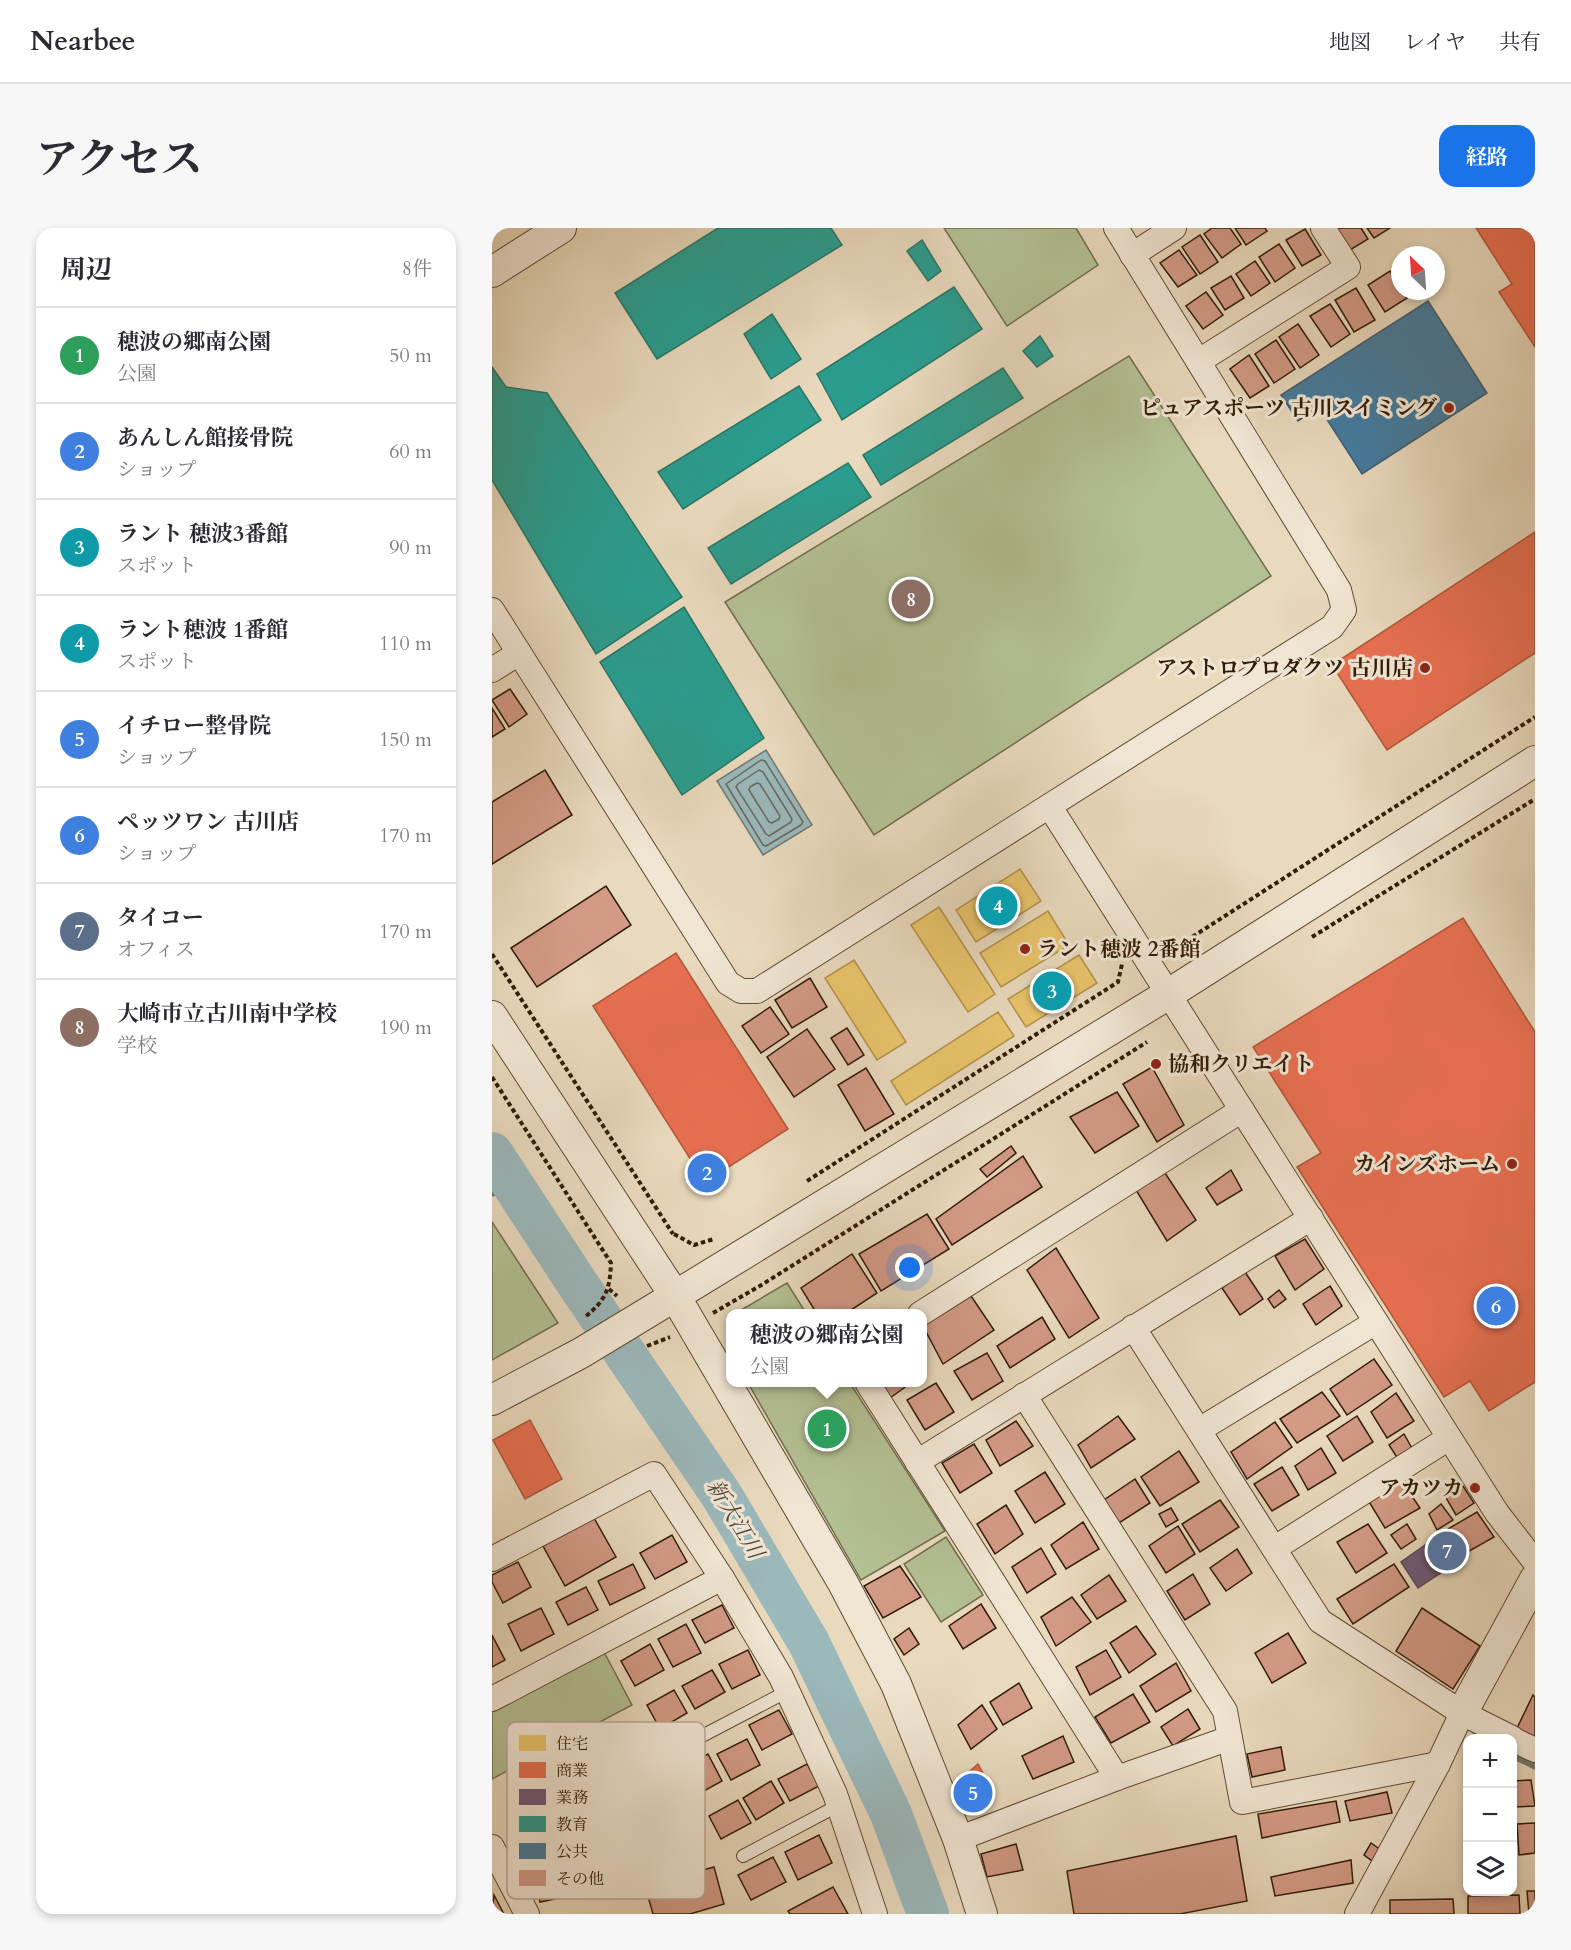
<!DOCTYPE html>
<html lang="ja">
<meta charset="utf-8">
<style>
body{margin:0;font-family:Cardo,"Noto Serif JP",serif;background:#f7f7f7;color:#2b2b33}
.controls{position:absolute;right:18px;bottom:18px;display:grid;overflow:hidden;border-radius:12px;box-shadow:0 3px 9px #0003}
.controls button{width:54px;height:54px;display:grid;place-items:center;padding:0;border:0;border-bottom:2px solid #e1e1e2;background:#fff;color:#2b2b33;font:30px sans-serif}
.compass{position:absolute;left:899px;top:18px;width:54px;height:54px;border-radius:50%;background:#fff;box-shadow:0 3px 9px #0003;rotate:335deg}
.you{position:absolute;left:418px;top:1040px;width:21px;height:21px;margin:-15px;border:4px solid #fff;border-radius:50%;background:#1a73e8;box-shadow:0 0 0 9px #1a73e833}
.badge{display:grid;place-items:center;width:39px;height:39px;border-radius:50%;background:#1a73e8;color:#fff;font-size:20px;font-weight:700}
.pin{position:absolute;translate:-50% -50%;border:3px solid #fff;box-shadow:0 2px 6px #0006}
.popup{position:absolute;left:234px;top:1081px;width:201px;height:78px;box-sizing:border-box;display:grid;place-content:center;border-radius:12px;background:#fff;filter:drop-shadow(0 2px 4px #0005);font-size:20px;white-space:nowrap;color:#7c7c81}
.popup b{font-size:22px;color:#2b2b33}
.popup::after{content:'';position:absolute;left:50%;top:100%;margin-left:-12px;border:12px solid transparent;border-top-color:#fff}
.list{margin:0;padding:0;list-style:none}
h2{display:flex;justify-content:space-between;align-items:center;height:78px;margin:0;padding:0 24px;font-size:26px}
h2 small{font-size:20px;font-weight:400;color:#7c7c81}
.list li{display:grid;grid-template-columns:39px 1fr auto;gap:18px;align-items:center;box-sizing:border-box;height:96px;padding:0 24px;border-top:2px solid #e1e1e2}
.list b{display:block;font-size:22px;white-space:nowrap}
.list p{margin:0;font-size:20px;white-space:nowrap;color:#7c7c81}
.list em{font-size:20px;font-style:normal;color:#7c7c81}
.icon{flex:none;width:33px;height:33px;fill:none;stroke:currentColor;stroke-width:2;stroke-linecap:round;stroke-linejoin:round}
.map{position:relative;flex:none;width:1043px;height:1686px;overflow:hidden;border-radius:18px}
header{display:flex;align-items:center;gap:36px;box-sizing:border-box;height:84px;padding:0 30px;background:#fff;border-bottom:2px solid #e1e1e2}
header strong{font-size:28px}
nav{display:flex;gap:33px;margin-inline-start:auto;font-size:21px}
.intro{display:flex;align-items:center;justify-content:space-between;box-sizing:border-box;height:144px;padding:0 36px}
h1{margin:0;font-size:42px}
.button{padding:15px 27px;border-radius:18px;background:#1a73e8;color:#fff;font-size:21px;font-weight:700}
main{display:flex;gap:36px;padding:0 36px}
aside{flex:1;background:#fff;border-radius:18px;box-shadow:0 3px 9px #0003}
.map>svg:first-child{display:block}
</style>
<header>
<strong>Nearbee</strong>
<nav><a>地図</a><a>レイヤ</a><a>共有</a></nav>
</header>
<div class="intro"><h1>アクセス</h1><a class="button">経路</a></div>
<main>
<aside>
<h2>周辺<small>8件</small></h2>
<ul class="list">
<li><span class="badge" style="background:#2e9e5b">1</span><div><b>穂波の郷南公園</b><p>公園</p></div><em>50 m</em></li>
<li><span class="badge" style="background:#3f7fe0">2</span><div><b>あんしん館接骨院</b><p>ショップ</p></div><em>60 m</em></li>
<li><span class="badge" style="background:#0f9aa8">3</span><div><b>ラント 穂波3番館</b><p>スポット</p></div><em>90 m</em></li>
<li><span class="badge" style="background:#0f9aa8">4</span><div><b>ラント穂波 1番館</b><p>スポット</p></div><em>110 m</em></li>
<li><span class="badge" style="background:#3f7fe0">5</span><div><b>イチロー整骨院</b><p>ショップ</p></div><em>150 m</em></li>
<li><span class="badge" style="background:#3f7fe0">6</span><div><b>ペッツワン 古川店</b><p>ショップ</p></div><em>170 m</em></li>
<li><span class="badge" style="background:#5c6f8a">7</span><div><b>タイコー</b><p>オフィス</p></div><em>170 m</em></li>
<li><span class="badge" style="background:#8d6e63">8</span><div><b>大崎市立古川南中学校</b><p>学校</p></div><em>190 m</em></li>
</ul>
</aside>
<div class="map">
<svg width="1043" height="1686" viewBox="0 0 1043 1686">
<rect width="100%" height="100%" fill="#e9d9bd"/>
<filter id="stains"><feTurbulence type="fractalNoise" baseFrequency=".00333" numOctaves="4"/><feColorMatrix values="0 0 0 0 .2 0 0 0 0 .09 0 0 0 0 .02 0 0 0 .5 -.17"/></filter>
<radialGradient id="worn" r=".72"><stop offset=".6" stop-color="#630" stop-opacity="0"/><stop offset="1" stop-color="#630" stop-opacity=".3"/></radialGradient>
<g fill="#b3c094" stroke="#726e4c" stroke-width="1.5">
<polygon points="452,0 584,0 606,37 515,98"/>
<polygon points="637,128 779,348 382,607 233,374"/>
<polygon points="0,994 66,1095 0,1132"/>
<polygon points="295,1055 314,1085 244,1085"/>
<polygon points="256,1155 358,1155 453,1303 369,1352"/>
<polygon points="454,1309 491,1367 449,1394 412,1336"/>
<polygon points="112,1424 140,1477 0,1551 0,1483"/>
</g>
<polygon fill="#9bb8bb" stroke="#717a72" stroke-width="1.5" points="274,522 320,597 271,627 225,553"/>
<g fill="#e9c46a" stroke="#b2924b" stroke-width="1.5">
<polygon points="528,641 549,673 484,714 464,682"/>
<polygon points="447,679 503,766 476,784 419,697"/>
<polygon points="556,683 577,717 509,759 488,725"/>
<polygon points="587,727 605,755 534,799 516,771"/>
<polygon points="362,732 414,814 385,832 333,750"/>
<polygon points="506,784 522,808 414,877 399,853"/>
</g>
<g fill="#e76f51" stroke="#b1563a" stroke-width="1.5">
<polygon points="984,0 1043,0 1043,119 1007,64 1020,56"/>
<polygon points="1043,304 1043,425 895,522 840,437"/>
<polygon points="971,690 1043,804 1043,1154 997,1183 978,1153 952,1169 805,939 829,925 761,819"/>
<polygon points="184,725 296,901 213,954 101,778"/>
<polygon points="38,1192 70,1251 33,1271 1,1212"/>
<polygon points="486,1536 499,1560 477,1578 463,1557"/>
</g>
<polygon fill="#6d597a" stroke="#5b4757" stroke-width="1.5" points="953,1303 970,1331 926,1360 909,1334"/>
<g fill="#2a9d8f" stroke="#2c7665" stroke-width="1.5">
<polygon points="226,0 339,0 350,17 165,131 123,65"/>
<polygon points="430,12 449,43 436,53 415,23"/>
<polygon points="462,59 490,101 350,192 325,146"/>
<polygon points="280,86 309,131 279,151 252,106"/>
<polygon points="548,108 561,128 545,139 531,123"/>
<polygon points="0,139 14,159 55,165 190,369 104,426 0,252"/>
<polygon points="511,140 531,170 389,257 371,227"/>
<polygon points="307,158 329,192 191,281 166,244"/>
<polygon points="356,235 379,269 239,356 216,320"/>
<polygon points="192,379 272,510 190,567 108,434"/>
</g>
<polygon fill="#457b9d" stroke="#3f5e6f" stroke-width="1.5" points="936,73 995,165 870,246 827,179 806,193 789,167"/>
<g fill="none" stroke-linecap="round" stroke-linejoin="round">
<g stroke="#666a60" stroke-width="1.5">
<polygon points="269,532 273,533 311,594 309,597 274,618 271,617 234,556"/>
<polygon points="267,542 271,544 300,591 299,594 277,608 274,606 244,559 246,556"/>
<polygon points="265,555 268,556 288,588 287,591 280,595 277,594 257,562 258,559"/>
</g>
<g stroke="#717a72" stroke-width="7">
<polyline points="0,965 23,959"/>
<polyline points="983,1508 988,1510"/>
<polyline points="1020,1527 1043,1538"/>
</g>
<polyline stroke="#9bb8bb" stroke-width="42" points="0,925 85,1055 230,1268 317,1415 399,1586 436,1686"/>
</g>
<g fill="#d39a86" stroke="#321c04" stroke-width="1.5">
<polygon points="720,0 738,0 749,16 730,30 712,6"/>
<polygon points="743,0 773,0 775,3 754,17"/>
<polygon points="845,0 869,0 876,11 858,22"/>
<polygon points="875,0 898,0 882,10"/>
<polygon points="813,1 829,27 810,38 794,12"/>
<polygon points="708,7 726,34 708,46 690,19"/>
<polygon points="787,16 803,40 783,54 767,29"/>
<polygon points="687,22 705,47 686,59 668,35"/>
<polygon points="763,33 778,55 759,68 744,46"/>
<polygon points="898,43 908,60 908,63 910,63 915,70 893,84 876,57"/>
<polygon points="739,48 752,70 733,82 719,60"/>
<polygon points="864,60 883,92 862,104 843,72"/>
<polygon points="714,64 731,87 711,101 694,78"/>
<polygon points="838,76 858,106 839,119 818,88"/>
<polygon points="806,96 827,127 808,140 787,109"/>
<polygon points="784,112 803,141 782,155 763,126"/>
<polygon points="757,127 777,158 758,170 738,141"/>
<polygon points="18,461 35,486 17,499 0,472"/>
<polygon points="0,480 13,501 0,509"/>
<polygon points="53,542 80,587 0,636 0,574"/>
<polygon points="114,658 139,697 45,759 19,720"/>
<polygon points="318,750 335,779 300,800 283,772"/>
<polygon points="278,779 297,806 269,825 250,798"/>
<polygon points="355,800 372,827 356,837 339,810"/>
<polygon points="315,801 343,841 302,869 275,829"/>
<polygon points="660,839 692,897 665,914 631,856"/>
<polygon points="374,840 402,886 373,903 346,857"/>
<polygon points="625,864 647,898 603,925 578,889"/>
<polygon points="519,918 524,925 495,949 488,941"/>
<polygon points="531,928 550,959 460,1017 444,991"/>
<polygon points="739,942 750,962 725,977 714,960"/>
<polygon points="673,945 704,992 675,1013 644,962"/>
<polygon points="435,986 457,1021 389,1063 367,1026"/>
<polygon points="813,1011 832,1041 803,1062 783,1028"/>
<polygon points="564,1020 607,1090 577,1110 535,1042"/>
<polygon points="360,1026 385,1065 353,1086 325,1086 309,1060"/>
<polygon points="753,1044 771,1071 748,1087 730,1060"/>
<polygon points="838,1058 850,1078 824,1097 811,1076"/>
<polygon points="787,1062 794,1071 782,1080 776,1071"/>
<polygon points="479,1068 502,1102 451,1136 431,1098"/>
<polygon points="550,1089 563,1111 518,1140 505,1118"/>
<polygon points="495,1125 511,1153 480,1172 462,1143"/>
<polygon points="882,1131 900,1157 855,1187 838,1161"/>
<polygon points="388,1154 420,1154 398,1170"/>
<polygon points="444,1155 462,1184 433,1202 415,1172"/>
<polygon points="830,1164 848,1188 805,1215 788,1191"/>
<polygon points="904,1165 922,1193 895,1210 879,1184"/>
<polygon points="626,1188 643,1211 599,1240 586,1217"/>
<polygon points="865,1188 881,1214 851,1233 835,1208"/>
<polygon points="524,1193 541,1218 508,1238 494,1212"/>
<polygon points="783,1194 800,1219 755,1251 739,1224"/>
<polygon points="912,1206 921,1222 906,1231 897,1217"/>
<polygon points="482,1216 500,1245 468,1265 450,1235"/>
<polygon points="829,1220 844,1245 816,1262 803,1238"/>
<polygon points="687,1223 707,1254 668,1278 649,1249"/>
<polygon points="790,1239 807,1267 780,1283 762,1256"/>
<polygon points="553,1244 573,1276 543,1295 523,1263"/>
<polygon points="643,1251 658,1275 627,1295 612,1272"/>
<polygon points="909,1252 928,1280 893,1300 876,1272"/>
<polygon points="971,1258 982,1275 964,1287 953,1268"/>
<polygon points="728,1272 747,1299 708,1324 690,1296"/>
<polygon points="949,1276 961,1292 945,1302 937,1286"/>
<polygon points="514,1277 531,1306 503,1326 485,1296"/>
<polygon points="679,1280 686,1292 674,1299 667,1286"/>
<polygon points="985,1284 1002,1309 972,1326 956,1301"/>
<polygon points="102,1290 124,1329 73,1358 51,1318"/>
<polygon points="591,1294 607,1321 574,1341 559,1317"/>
<polygon points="876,1296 895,1325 864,1345 845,1314"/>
<polygon points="915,1296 924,1311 909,1321 899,1307"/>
<polygon points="686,1298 703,1326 674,1345 657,1318"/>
<polygon points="180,1307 195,1334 163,1351 148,1325"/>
<polygon points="549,1320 564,1346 535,1365 520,1339"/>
<polygon points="745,1321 760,1345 734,1363 718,1340"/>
<polygon points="26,1334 39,1359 11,1375 0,1354 0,1347"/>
<polygon points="141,1336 153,1360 118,1377 106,1353"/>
<polygon points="902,1336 917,1359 861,1396 845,1371"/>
<polygon points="408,1338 429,1369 391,1390 372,1358"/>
<polygon points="701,1346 718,1376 693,1392 675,1363"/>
<polygon points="617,1347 634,1373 605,1391 589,1367"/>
<polygon points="94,1359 106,1382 76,1397 64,1374"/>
<polygon points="580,1369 599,1394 564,1418 549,1389"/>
<polygon points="489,1376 504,1400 471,1421 457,1398"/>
<polygon points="230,1377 242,1400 213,1415 200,1392"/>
<polygon points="49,1380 62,1406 29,1423 16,1396"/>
<polygon points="930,1380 988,1418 961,1461 904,1423"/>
<polygon points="194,1396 209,1425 181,1439 166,1411"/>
<polygon points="644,1398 664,1426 637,1445 618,1415"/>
<polygon points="417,1400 427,1416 412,1427 402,1411"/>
<polygon points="796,1405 814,1435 780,1455 763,1425"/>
<polygon points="0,1407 13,1432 0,1439"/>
<polygon points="158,1416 172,1442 143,1458 129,1433"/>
<polygon points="256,1422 268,1447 240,1461 227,1436"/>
<polygon points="614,1422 629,1449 598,1467 584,1439"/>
<polygon points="684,1435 699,1463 664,1484 648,1458"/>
<polygon points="220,1442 233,1464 203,1481 190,1458"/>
<polygon points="527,1455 540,1480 511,1497 498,1474"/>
<polygon points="182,1462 195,1485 168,1501 155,1477"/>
<polygon points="641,1466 658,1494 619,1515 603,1489"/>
<polygon points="1041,1467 1043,1469 1043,1510 1025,1500"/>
<polygon points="490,1477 505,1501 479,1521 466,1497"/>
<polygon points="696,1481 708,1501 681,1518 669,1499"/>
<polygon points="287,1482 300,1506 270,1522 257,1497"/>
<polygon points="571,1508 582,1534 541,1551 530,1528"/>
<polygon points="255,1511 268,1537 239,1552 225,1526"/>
<polygon points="789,1519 793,1542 760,1549 755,1526"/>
<polygon points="216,1526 230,1553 201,1569 186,1542"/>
<polygon points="315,1536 327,1558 298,1573 286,1551"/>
<polygon points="76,1540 78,1556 87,1554 93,1592 26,1602 21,1569 58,1563 55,1543"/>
<polygon points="1039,1552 1043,1578 1020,1579 1020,1553"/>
<polygon points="279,1553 292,1575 264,1592 251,1570"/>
<polygon points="895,1564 900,1585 858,1593 853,1573"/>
<polygon points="246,1572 259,1595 229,1611 217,1588"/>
<polygon points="844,1573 848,1594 770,1610 766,1586"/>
<polygon points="1043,1595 1043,1625 1027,1627 1025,1596"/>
<polygon points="153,1599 156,1615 138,1618 135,1602"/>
<polygon points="327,1607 340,1635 306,1652 293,1624"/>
<polygon points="744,1608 755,1673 688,1686 582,1686 575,1643"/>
<polygon points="879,1615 889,1622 883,1635 872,1627"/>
<polygon points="524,1616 531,1642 495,1649 489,1626"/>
<polygon points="146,1621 148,1639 115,1643 113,1625"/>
<polygon points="281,1629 294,1654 259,1672 246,1647"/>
<polygon points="859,1632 861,1655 783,1668 779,1649"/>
<polygon points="222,1639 232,1676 198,1686 161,1686 153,1658"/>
<polygon points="68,1643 73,1669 48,1674 43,1648"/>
<polygon points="341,1659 356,1686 298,1686 296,1683"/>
<polygon points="1035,1663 1043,1663 1043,1686 1037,1686"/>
<polygon points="2,1667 12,1686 0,1686"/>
<polygon points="1027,1667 1028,1686 976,1686 976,1668"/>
<polygon points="961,1671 962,1686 898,1686 898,1672"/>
</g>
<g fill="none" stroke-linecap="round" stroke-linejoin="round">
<g stroke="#604b32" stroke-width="14">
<g id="service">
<polyline points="210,1508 296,1463"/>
<polyline points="251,1628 347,1577"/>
</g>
</g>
<g stroke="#604b32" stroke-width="26">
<g id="minor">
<polyline points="640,27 682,0"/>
<polyline points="707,133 856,39 831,0"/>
<polyline points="0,382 236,755 249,763 265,763 840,399 852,382 847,362 624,0"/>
<polyline points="0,442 27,425"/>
<polyline points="558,579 1005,1285 1043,1334"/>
<polyline points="428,1086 750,882"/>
<polyline points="641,1099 828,1393 970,1485 1020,1510"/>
<polyline points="375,1154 625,1550"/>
<polyline points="707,1202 884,1094"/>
<polyline points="425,1234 819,990"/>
<polyline points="783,1320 957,1210"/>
<polyline points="0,1331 162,1246 230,1350 289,1449 343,1566 383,1686"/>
<polyline points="0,1471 230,1350"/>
<polyline points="738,1510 750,1574 946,1536"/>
<polyline points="1020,1511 1043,1522"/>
<polyline points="466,1611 625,1550 738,1510 733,1483 532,1167"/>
<polyline points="0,1619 35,1686"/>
<polyline points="865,1686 946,1536 970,1485"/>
</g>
</g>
<g stroke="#604b32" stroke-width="32">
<g id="tertiary">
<polyline points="0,44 69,0"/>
<polyline points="0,788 183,1068 351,1355 404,1456 466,1611 490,1686"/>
<polyline points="0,1172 89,1125 183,1068 675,767 1043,533"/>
<polyline points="970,1485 1043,1351"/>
</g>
</g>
<g stroke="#321c04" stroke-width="4" stroke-dasharray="4.5 3" stroke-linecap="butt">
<polyline points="820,709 1043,571"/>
<polyline points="674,718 683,720 1043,489"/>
<polyline points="0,726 181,1006"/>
<path d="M0,849L119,1035C118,1061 114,1072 93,1089"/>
<polyline points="315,953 626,754 630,736"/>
<polyline points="182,1006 202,1017 222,1011"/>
<polyline points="117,1061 125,1068"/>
<polyline points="221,1085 271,1056 655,814"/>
<polyline points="155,1118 178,1109"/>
</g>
<use href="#service" stroke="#f1e6d4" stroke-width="12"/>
<use href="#minor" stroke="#f1e6d4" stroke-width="24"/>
<use href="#tertiary" stroke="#f1e6d4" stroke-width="30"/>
</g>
<g fill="#8f2418" stroke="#f1e6d4" stroke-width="2">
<circle cx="957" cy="180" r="6"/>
<circle cx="933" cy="440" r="6"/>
<circle cx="533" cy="721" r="6"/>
<circle cx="664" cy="836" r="6"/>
<circle cx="1020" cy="936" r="6"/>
<circle cx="983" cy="1260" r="6"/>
</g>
<g text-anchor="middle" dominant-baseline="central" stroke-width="6" stroke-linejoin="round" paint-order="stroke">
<g font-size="21" font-weight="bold" fill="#321c04" stroke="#f1e6d4" text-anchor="end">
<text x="945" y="180">ピュアスポーツ 古川スイミング</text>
<text x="921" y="440">アストロプロダクツ 古川店</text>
<text x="545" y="721" text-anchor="start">ラント穂波 2番館</text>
<text x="676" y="836" text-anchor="start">協和クリエイト</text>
<text x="1008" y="936">カインズホーム</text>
<text x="971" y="1260">アカツカ</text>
</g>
<g font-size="22" font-style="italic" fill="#524b3b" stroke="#f1e6d4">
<text transform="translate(243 1291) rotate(59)">新大江川</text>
</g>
</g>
<rect x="15" y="1494" width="198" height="177" rx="9" fill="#f1e6d4" stroke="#b8a996" stroke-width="1.5"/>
<rect x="27" y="1507" width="27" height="16" fill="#e9c46a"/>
<rect x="27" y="1534" width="27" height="16" fill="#e76f51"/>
<rect x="27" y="1561" width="27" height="16" fill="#6d597a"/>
<rect x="27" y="1588" width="27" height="16" fill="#2a9d8f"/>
<rect x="27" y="1615" width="27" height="16" fill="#457b9d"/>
<rect x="27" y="1642" width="27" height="16" fill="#d39a86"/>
<g font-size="16" fill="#321c04">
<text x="64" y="1521">住宅</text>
<text x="64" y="1548">商業</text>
<text x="64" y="1575">業務</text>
<text x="64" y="1602">教育</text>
<text x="64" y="1629">公共</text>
<text x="64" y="1656">その他</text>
</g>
<rect width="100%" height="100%" filter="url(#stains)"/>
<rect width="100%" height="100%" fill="url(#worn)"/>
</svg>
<div class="controls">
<button>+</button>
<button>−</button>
<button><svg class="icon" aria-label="layers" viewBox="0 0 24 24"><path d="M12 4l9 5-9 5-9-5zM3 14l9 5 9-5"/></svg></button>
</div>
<svg class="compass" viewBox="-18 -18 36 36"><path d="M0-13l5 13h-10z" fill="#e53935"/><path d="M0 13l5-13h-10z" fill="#7c7c81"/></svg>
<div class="you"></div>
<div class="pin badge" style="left:335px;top:1201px;background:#2e9e5b">1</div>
<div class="popup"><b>穂波の郷南公園</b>公園</div>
<div class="pin badge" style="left:215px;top:945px;background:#3f7fe0">2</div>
<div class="pin badge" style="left:560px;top:763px;background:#0f9aa8">3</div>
<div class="pin badge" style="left:506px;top:678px;background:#0f9aa8">4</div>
<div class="pin badge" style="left:481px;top:1565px;background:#3f7fe0">5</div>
<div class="pin badge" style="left:1004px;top:1078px;background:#3f7fe0">6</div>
<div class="pin badge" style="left:955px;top:1323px;background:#5c6f8a">7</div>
<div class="pin badge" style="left:419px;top:371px;background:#8d6e63">8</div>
</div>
</main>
